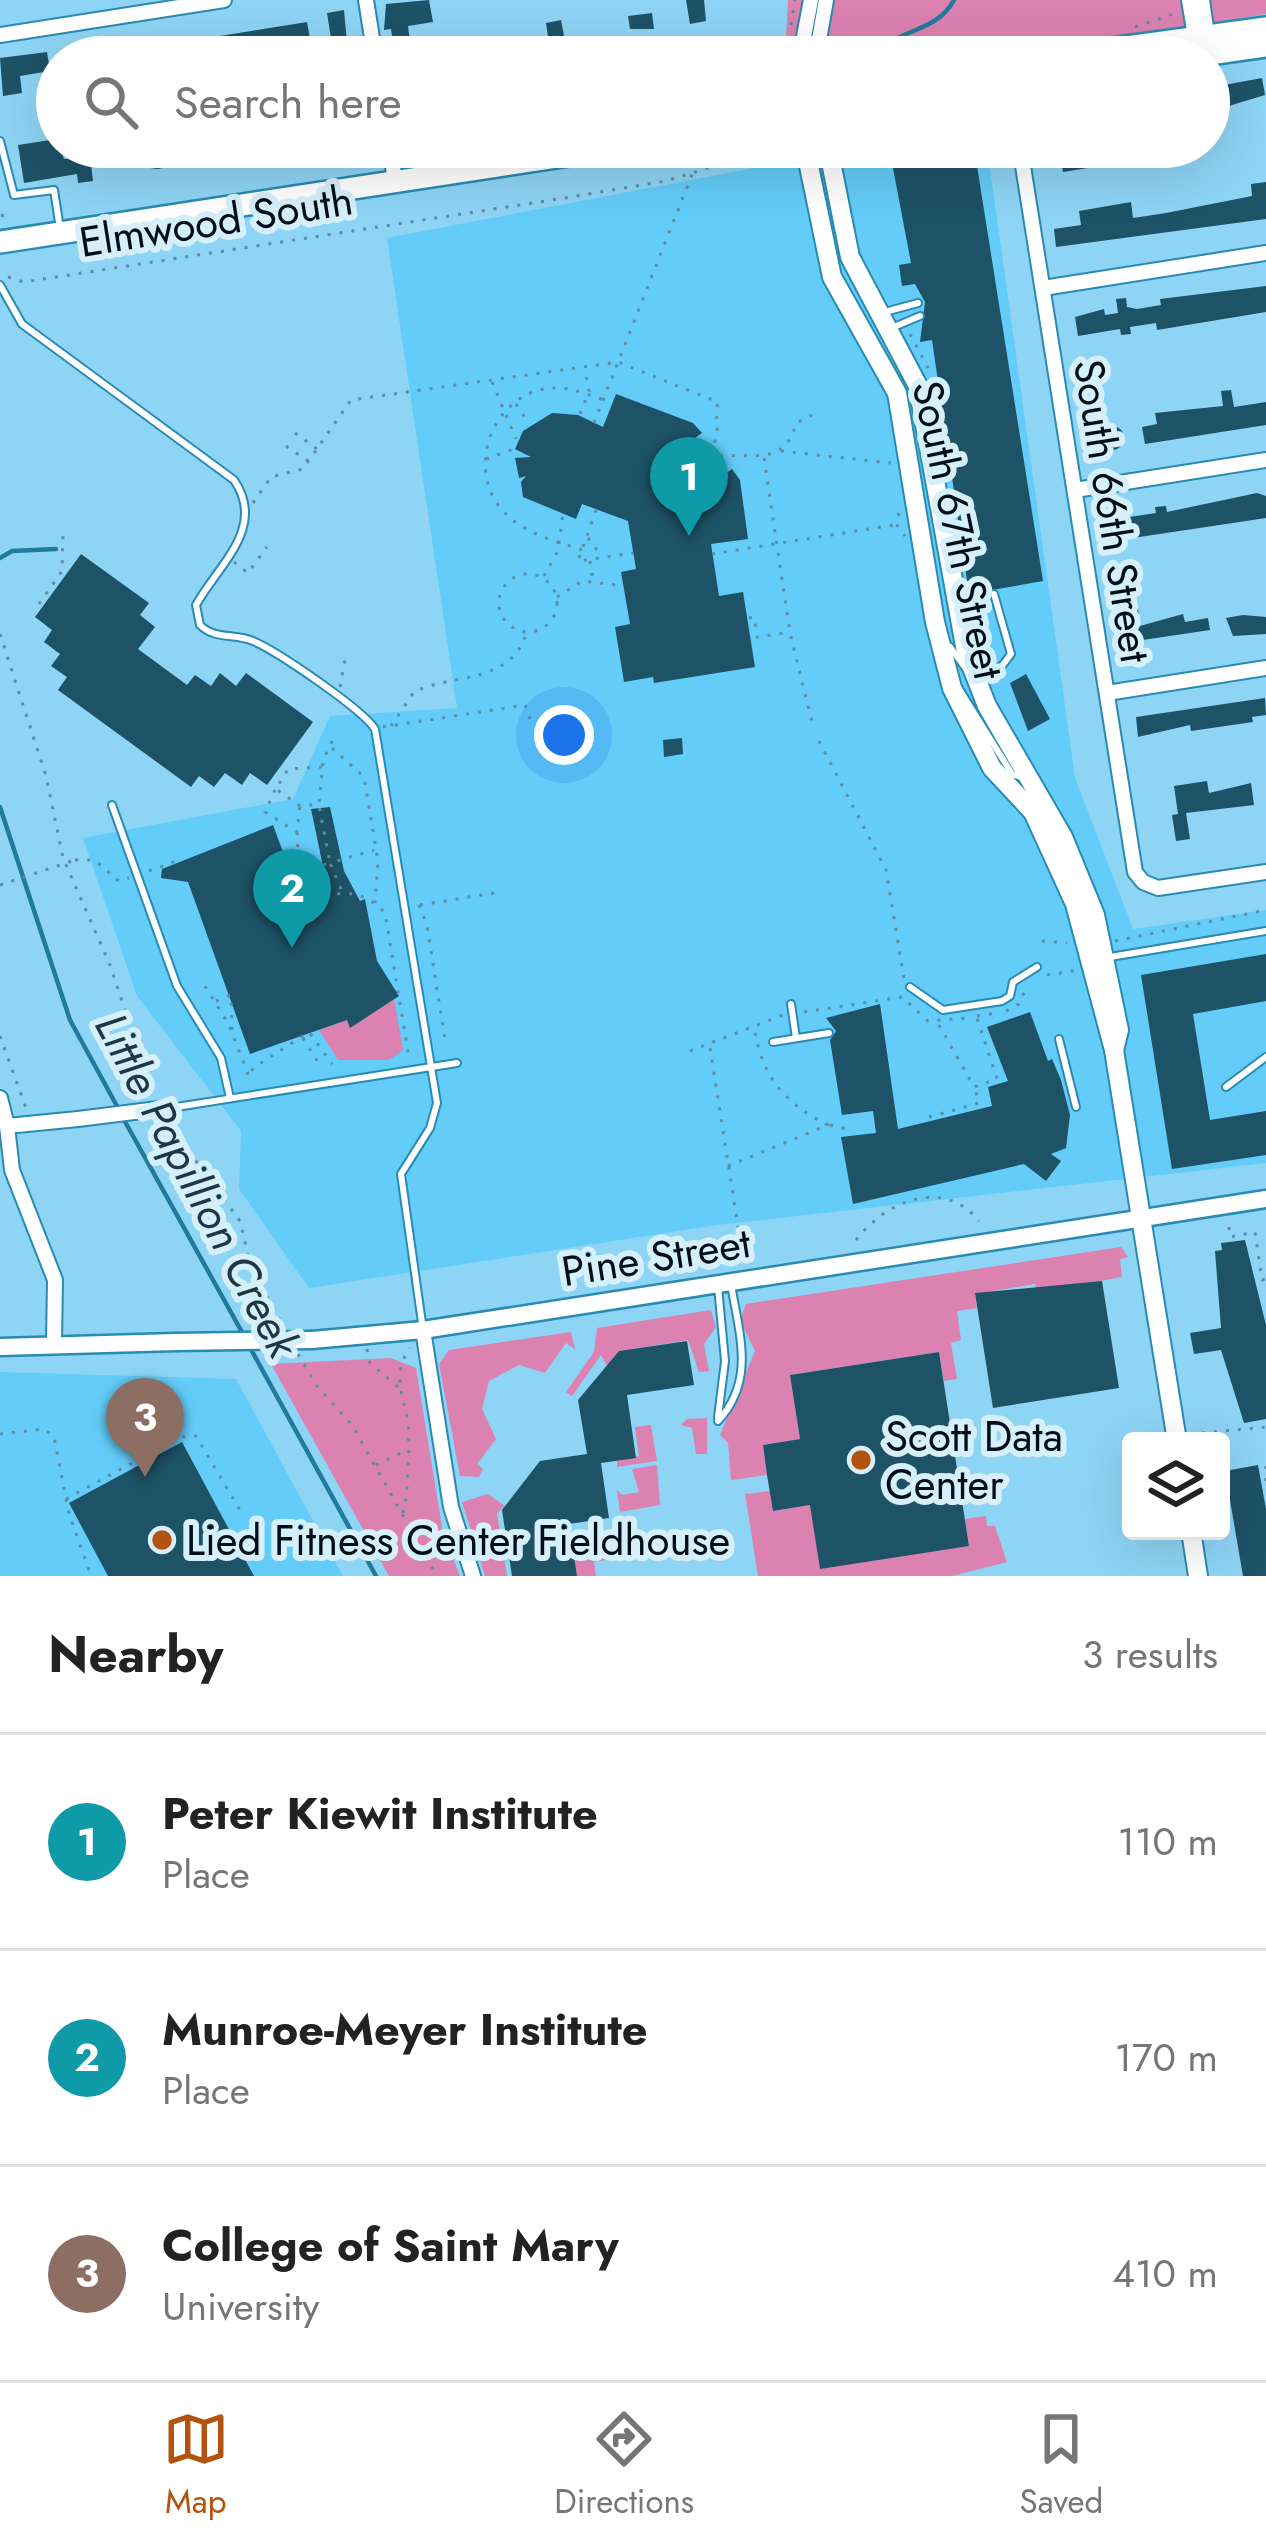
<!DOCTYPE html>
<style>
body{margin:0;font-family:Jost,sans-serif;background:#f6f6f6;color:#222}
.controls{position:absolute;right:36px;bottom:36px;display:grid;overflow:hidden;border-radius:12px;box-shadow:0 12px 48px #0002}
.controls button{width:108px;height:108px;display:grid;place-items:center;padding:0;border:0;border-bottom:3px solid #e0e0e0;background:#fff;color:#222;font:60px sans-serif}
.you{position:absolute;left:564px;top:735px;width:42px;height:42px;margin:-30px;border:9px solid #fff;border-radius:50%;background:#1a73e8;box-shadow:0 0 0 18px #1a73e833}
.badge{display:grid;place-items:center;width:78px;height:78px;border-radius:50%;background:#b3530e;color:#fff;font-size:39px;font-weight:700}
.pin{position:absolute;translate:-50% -99px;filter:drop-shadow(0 3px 6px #0008)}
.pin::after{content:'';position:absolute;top:63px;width:42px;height:36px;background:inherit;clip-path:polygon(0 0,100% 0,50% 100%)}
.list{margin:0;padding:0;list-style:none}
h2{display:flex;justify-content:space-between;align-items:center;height:156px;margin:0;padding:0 48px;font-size:51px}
h2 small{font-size:39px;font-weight:400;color:#767676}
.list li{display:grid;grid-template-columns:78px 1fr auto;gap:36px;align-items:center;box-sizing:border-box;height:216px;padding:0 48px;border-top:3px solid #e0e0e0}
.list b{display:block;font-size:45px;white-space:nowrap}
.list p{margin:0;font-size:39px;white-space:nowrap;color:#767676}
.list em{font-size:39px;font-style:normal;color:#767676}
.icon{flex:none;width:66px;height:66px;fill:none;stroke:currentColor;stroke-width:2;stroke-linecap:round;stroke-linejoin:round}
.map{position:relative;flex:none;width:1266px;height:1576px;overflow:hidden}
.search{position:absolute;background:#fff;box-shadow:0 12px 48px #0002;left:36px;right:36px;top:36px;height:132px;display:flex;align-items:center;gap:30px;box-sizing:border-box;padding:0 42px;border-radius:66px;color:#767676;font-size:45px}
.sheet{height:804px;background:#fff}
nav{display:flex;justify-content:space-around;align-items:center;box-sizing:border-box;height:168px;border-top:3px solid #e0e0e0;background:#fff;font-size:33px;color:#767676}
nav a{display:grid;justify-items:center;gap:6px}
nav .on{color:#b3530e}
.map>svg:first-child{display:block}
</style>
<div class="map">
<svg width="1266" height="1576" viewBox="0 0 1266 1576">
<rect width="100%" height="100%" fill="#8ed4f5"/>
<g fill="#63ccf8">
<polygon points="864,147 987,147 1075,778 1133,929 1266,910 1266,1163 717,1225 309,1288 239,1189 241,1131 137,996 83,838 293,799 330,716 457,708 387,238"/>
<polygon points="0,1372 236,1379 343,1576 0,1576"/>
</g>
<g fill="#db82b0">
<polygon points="788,0 1266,0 1266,14 999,57 785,57"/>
<polygon points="394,999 403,1050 389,1060 338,1060 319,1030 347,1020 351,1027"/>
<polygon points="1121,1247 1128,1257 1120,1259 1122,1277 1037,1292 1035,1284 975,1294 977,1308 957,1311 961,1340 951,1343 957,1379 944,1381 939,1352 790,1375 800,1439 763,1445 767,1475 731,1480 728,1443 720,1435 755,1351 740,1320 746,1304"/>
<polygon points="711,1310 716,1327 704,1344 709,1371 699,1372 688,1340 619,1351 607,1366 601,1355 572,1396 566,1392 594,1352 597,1328"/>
<polygon points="571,1332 575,1349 566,1343 545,1373 519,1365 489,1381 482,1409 496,1439 477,1464 483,1469 479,1477 460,1476 439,1364 449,1350"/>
<polygon points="391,1358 416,1368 443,1533 460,1576 389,1576 271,1364"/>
<polygon points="707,1418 707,1454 696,1454 692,1428 681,1425 687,1419"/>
<polygon points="651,1425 657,1461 617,1467 617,1461 639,1456 635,1427"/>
<polygon points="657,1465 660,1505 620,1512 617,1490 622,1495 639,1492 632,1469"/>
<polygon points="770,1491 774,1511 810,1505 969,1546 965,1519 986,1516 987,1526 995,1526 1007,1562 952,1576 758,1576 745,1494"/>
<polygon points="488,1494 505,1506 497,1513 507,1576 485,1576 462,1502"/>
<polygon points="578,1531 583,1561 602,1558 603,1543 607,1560 594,1562 596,1576 577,1576 570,1533"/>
</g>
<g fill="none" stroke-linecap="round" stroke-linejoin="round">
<g stroke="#217b9d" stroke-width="4.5">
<path d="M876,56C895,28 936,34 954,0"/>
<polyline points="0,558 12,551 56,549"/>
<polyline points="0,807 70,1020 118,1108"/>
<polyline points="123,1118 243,1334"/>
<polyline points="248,1344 376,1576"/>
</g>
</g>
<g fill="#1e5267">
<polygon points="429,0 433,22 408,26 412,57 395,57 391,29 384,30 386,4"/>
<polygon points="686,0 704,0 706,21 690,24"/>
<polygon points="344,10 347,43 332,45 327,13"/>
<polygon points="652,13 654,29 630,29 628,16"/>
<polygon points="561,20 565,41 549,43 546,23"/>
<polygon points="307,22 311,44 317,43 320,57 309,57 308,51 270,57 268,45 209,55 207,38"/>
<polygon points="167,37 171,57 156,57 153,39"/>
<polygon points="753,43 755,57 730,57 729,47"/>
<polygon points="47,52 50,71 20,76 22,93 3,96 0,58"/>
<polygon points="1262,78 1265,95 1209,112 1213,87"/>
<polygon points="57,139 64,159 90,156 93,181 78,183 77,174 24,183 18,145"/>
<polygon points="153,147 241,147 241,153 158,169 150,168 147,151"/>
<polygon points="889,147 974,147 1043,581 969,594 932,340 920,342 925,302 915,284 902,286 899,265 911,263"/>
<polygon points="1059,147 1090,147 1096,151 1088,168 1063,172"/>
<polygon points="1157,147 1181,147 1183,158 1158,160"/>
<polygon points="1266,182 1266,219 1056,247 1054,229 1081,225 1079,211 1131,202 1133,218 1166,213 1252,196 1251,184"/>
<polygon points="1266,286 1266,312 1157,330 1156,323 1130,327 1131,334 1121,335 1120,329 1078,336 1075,317 1104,309 1105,315 1118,313 1116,299 1126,298 1127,307 1137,309 1161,305 1160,299"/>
<polygon points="1231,390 1234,407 1266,402 1266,425 1145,444 1142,427 1157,424 1155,413 1223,406 1221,391"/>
<polygon points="616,394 693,423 702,433 673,454 667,475 681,478 682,494 702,491 732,469 740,480 748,539 711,544 719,596 743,592 755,667 654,683 653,677 624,682 615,627 630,624 621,572 636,569 628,521 582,504 576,519 523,497 521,482 526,476 519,478 515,458 531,457 515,449 523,431 552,413 578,415 603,427"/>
<circle cx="1112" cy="438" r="12"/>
<polygon points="1257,493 1266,496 1266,518 1126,539 1127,546 1113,548 1112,542 1101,541 1103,521 1156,513 1155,507 1166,506 1167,512"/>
<polygon points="81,554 149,603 140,615 155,627 138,649 187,685 195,675 211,686 220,673 236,686 246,673 313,722 267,785 250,773 242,785 225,773 214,787 199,776 191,787 58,690 67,677 51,666 60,654 44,642 52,630 35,617"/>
<polygon points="1138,608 1140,626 1183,614 1185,622 1208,618 1210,630 1136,641 1129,639 1125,610"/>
<polygon points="1243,615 1266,617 1266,634 1233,636 1226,618"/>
<polygon points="1026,674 1050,719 1028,731 1010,683"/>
<polygon points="1265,698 1266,715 1252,717 1253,722 1191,731 1190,725 1138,737 1136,717"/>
<polygon points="682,738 683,754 664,757 663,740"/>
<polygon points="1207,781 1209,793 1251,783 1254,805 1186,813 1190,839 1176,841 1172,815 1184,813 1178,814 1174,786"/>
<polygon points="330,807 344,871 360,901 365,899 377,961 399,996 350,1028 347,1020 250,1054 188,882 161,878 162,869 273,825 296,887 325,876 311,809"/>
<polygon points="1266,954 1266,1001 1193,1014 1210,1120 1266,1111 1266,1155 1172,1169 1141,975"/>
<polygon points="880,1004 898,1129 992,1106 988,1087 1008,1081 987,1027 1030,1012 1048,1061 1052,1059 1061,1080 1070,1115 1066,1148 1051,1154 1061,1161 1046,1181 1024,1164 853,1204 841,1137 876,1133 873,1111 842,1115 830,1040 836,1031 826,1018"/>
<polygon points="1245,1240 1266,1325 1266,1419 1244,1423 1221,1350 1194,1354 1190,1333 1221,1328 1215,1251 1222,1250 1221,1243"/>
<polygon points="1102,1281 1119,1388 993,1408 975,1293"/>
<polygon points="687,1341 694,1385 627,1395 636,1458 601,1463 609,1518 569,1524 577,1576 512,1576 502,1510 540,1461 587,1454 578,1400 619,1351"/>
<polygon points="939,1352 969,1546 820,1569 810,1505 773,1511 767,1475 763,1445 800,1439 790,1375"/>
<polygon points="182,1442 254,1576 108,1576 69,1503"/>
<polygon points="1258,1465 1266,1509 1266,1576 1243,1576 1225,1471"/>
</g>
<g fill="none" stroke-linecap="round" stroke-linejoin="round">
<g stroke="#288bb1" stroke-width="10">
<g id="service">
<polyline points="0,141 14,195 54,190 60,229"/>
<path d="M0,285L22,324L234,480C267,528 218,565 196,605L200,625C215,640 235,633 253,641C277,651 362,709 375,729L437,1103L430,1128L401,1174L423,1330"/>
<polyline points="881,313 918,303"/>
<polyline points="894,327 920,316"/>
<polyline points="950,647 967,670"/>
<polyline points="977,678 999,670 1011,654 994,594"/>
<polyline points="961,692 1012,774 1021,777"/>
<polyline points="112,805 177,986 221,1058 230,1098"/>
<polyline points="1110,957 1266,931"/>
<polyline points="910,987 943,1010 1002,1001 1010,996 1013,982 1037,967"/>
<polyline points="791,1004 796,1038"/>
<polyline points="1059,1039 1076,1107"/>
<polyline points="773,1042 829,1033"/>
<polyline points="1226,1087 1266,1057"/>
<polyline points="170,1108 457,1063"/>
<polyline points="718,1287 725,1361 718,1417"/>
<path d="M718,1421C756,1380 739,1334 731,1284"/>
</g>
</g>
<g stroke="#288bb1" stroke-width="18">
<g id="minor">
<polyline points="366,0 375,57"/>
<polyline points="1189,0 1196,42"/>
<polyline points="1202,0 1208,42"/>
<polyline points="0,35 224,0"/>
<polyline points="800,57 811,0"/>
<polyline points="816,57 826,0"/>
<polyline points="390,147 395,181"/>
<polyline points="1020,147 1135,872 1143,882 1158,888 1266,872"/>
<polyline points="1043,288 1266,253"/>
<polyline points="1075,490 1266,460"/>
<polyline points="1107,693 1266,668"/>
<polyline points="0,1098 7,1126"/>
<polyline points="423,1330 451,1507 473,1576"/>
<polyline points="54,1342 55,1280 12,1170 7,1126 78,1119"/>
</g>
</g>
<g stroke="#288bb1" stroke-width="21">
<g id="tertiary">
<polyline points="312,1340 423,1330 1266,1199"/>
<polyline points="0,1347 176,1342"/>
</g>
</g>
<g stroke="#288bb1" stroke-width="22">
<g id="secondary">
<polyline points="805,147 832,277 897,393 935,622 952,688 992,768 1033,812 1075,904 1114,1050 1177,1441"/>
<polyline points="828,147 850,257 918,386 966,652 987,706 1063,837 1095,915 1119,1030 1114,1050"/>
<polyline points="1191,1531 1198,1576"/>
</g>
</g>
<g stroke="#288bb1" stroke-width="26">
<g id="primary">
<polyline points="1053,57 1266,28"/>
<polyline points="1189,57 1266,46"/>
<polyline points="653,147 692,147"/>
<polyline points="0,242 622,147"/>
</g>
</g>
<g stroke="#5b8da5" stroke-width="3" stroke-dasharray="3 9" stroke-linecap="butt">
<polyline points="791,25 795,0"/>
<polyline points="1135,27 1176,13"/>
<polyline points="999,57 1043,44"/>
<polyline points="1,215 12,219"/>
<polyline points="8,277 24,282 571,197 666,181 718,165 790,157"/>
<polyline points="910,334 928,368"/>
<polyline points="492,382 516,439"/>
<polyline points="516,404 528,422"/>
<polyline points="580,414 589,391 585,369"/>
<polyline points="594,423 693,172"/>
<polyline points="295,433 317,449"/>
<polyline points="286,446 308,461"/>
<polyline points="781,451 891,463"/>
<path d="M708,457C743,450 785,471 796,423L812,415"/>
<polyline points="764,458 790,633 813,726"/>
<polyline points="486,459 514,449"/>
<polyline points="667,475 691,469"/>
<path d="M253,503L271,477L303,469L351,400L618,362L718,402C715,413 718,421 717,432C714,456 693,471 686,494"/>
<polyline points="596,510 578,561 633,553"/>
<polyline points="899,513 896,524 905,536"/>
<polyline points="588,538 600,554"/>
<path d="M582,550C555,541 526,534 505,513C467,475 487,405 539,390C562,384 582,392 603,400"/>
<polyline points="712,554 894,525"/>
<polyline points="590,561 593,581"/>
<polyline points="234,562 248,573 267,547"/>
<circle cx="528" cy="603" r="29"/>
<polyline points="544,576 558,551 563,513"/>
<polyline points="557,597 582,581 624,586"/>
<polyline points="39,604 62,571 63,536"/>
<polyline points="749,618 754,617 757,637 790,632"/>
<polyline points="0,634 46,776 63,858 110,965 154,1097"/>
<polyline points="340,687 346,654"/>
<path d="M391,726L414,692C451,673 510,685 526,634"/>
<polyline points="383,727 525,705 530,719"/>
<polyline points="819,741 886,870 904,978"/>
<polyline points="332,748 364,777 378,861 375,903"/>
<polyline points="322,767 288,769 276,789 300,806 319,804 323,761 335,734"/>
<polyline points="275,790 265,812 297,832 300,806"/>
<polyline points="297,832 299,870 313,878 319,866 330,863 319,806"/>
<path d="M75,860C102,857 100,868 119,881L129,878"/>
<polyline points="149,871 176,861"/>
<path d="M313,878L323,897C346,889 368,894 385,913L408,1052"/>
<polyline points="341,889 330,863 374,850"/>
<polyline points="419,905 427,925 446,1046"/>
<polyline points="420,905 500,892"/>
<polyline points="1042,941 1067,943"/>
<polyline points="1115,941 1266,910"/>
<polyline points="1047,975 1079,970"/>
<polyline points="205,986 229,1025 249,1077 253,1068 309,1032 332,1064"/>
<polyline points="216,1001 231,995 232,1030"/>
<polyline points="1006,1011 1019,1004 1026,988"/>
<polyline points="804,1012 902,997 928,1021 967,1018"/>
<polyline points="977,1016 997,1013"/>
<polyline points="939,1025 974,1087 997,1079 977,1018"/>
<polyline points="0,1036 26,1108"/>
<polyline points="303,1038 320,1066"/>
<polyline points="710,1048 743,1258"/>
<polyline points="690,1051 783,1015"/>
<polyline points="929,1117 979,1103 975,1089"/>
<polyline points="167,1122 240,1221 251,1267 282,1324"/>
<polyline points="830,1125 851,1130"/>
<path d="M728,1166L828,1125C784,1103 762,1077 754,1027"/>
<polyline points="1229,1227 1230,1237 1255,1232 1262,1280 1266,1279"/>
<path d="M856,1240C885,1202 943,1176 979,1221"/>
<polyline points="367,1349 370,1363 398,1387"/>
<polyline points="298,1354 316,1385 352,1425 437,1576"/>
<polyline points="1202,1433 1266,1427"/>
<polyline points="0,1434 44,1429 54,1437 69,1514 91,1576"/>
<polyline points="376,1465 405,1451"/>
<polyline points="1266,1481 1266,1458"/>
<polyline points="66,1499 180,1437 196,1436 244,1517"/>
<path d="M403,1513C408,1497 410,1442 408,1424C404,1396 391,1373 410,1348"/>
</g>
<use href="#service" stroke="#fff" stroke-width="6"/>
<use href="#minor" stroke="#fff" stroke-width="14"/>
<use href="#tertiary" stroke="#fff" stroke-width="16"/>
<use href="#secondary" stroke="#fff" stroke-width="18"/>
<use href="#primary" stroke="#fff" stroke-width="21"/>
<g stroke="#288bb1" stroke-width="18" stroke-linecap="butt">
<polyline id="minor-bridge" points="78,1119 166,1108"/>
</g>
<g stroke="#288bb1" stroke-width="21" stroke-linecap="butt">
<polyline id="tertiary-bridge" points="176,1342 312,1340"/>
</g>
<polyline stroke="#5b8da5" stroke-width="3" stroke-dasharray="3 9" stroke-linecap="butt" points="0,885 75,860"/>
<use href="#minor-bridge" stroke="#fff" stroke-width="14"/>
<use href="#tertiary-bridge" stroke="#fff" stroke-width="16"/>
</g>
<g fill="#b3530e" stroke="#d5effb" stroke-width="4.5">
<circle cx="861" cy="1460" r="12"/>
<circle cx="162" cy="1540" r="12"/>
</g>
<g text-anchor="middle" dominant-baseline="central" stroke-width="12" stroke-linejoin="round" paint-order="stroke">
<g font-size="42" fill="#000f17" stroke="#d5effb">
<text transform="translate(216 221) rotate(-9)">Elmwood South</text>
<text transform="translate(1112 511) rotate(81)">South 66th Street</text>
<text transform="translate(958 530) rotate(78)">South 67th Street</text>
<text transform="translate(656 1257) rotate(-9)">Pine Street</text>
</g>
<g font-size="42" fill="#000f17" stroke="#d5effb" text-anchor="start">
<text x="885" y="1436">Scott Data<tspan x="885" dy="48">Center</tspan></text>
<text x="186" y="1540">Lied Fitness Center Fieldhouse</text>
</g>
<g font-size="45" font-style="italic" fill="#1d3843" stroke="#d5effb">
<text transform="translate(197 1185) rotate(62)">Little Papillion Creek</text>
</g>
</g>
</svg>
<div class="controls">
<button><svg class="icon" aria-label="layers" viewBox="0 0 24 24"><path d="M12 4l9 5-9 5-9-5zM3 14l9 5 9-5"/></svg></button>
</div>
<div class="you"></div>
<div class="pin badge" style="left:689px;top:536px;background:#0f9aa8">1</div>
<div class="pin badge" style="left:292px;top:948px;background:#0f9aa8">2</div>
<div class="pin badge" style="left:145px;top:1477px;background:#8d6e63">3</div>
<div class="search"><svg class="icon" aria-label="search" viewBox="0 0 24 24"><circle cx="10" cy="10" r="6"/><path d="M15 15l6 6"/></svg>Search here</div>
</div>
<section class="sheet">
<h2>Nearby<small>3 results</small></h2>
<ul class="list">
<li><span class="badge" style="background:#0f9aa8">1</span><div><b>Peter Kiewit Institute</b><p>Place</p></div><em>110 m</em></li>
<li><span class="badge" style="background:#0f9aa8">2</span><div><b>Munroe-Meyer Institute</b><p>Place</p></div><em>170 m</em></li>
<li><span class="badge" style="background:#8d6e63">3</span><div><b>College of Saint Mary</b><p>University</p></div><em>410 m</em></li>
</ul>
</section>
<nav>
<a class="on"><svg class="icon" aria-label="map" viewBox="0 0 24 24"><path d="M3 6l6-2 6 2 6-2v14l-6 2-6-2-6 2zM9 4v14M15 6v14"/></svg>Map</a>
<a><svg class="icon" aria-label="directions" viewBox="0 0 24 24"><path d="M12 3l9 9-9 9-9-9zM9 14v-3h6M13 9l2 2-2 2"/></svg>Directions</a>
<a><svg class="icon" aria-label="saved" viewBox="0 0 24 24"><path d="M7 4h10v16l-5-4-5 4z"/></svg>Saved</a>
</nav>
